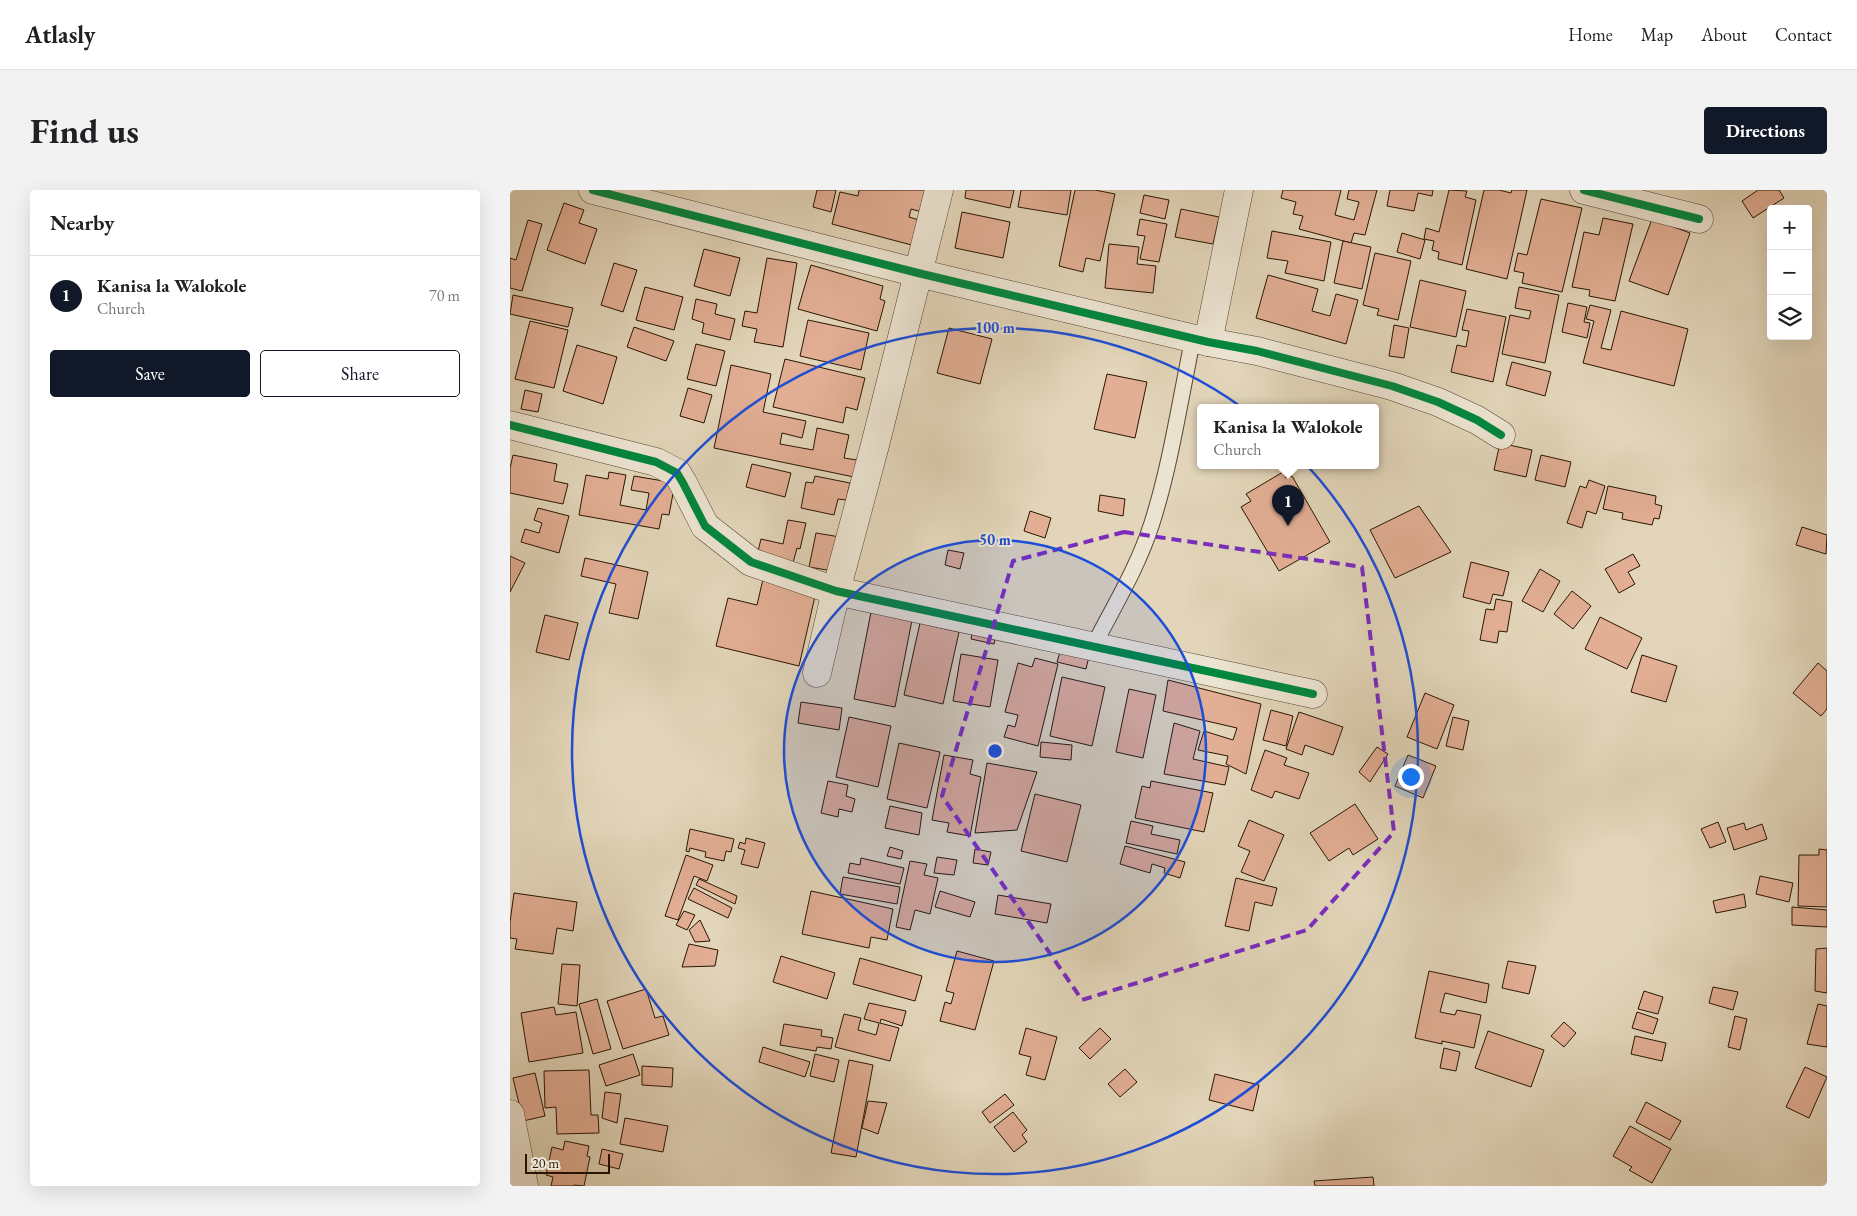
<!DOCTYPE html>
<meta charset="utf-8">
<style>
body{margin:0;font-family:"EB Garamond",serif;background:#f2f2f2;color:#202124}
.controls{position:absolute;right:15px;top:15px;display:grid;overflow:hidden;border-radius:5px;box-shadow:0 5px 20px #0002}
.controls button{width:45px;height:45px;display:grid;place-items:center;padding:0;border:0;border-bottom:1px solid #e0e0e0;background:#fff;color:#202124;font:25px sans-serif}
.scale{position:absolute;left:15px;bottom:12px;width:85px;box-sizing:border-box;padding-left:5px;border:2px solid #291502;border-top:0;font-size:14px;line-height:18px;white-space:nowrap;color:#291502;-webkit-text-stroke:4px #ece4d2;paint-order:stroke}
.you{position:absolute;left:900px;top:586px;width:18px;height:18px;margin:-12px;border:4px solid #fff;border-radius:50%;background:#1a73e8;box-shadow:0 0 0 8px #1a73e833}
.badge{display:grid;place-items:center;width:32px;height:32px;border-radius:50%;background:#111827;color:#fff;font-size:16px;font-weight:700}
.pin{position:absolute;translate:-50% -41px;filter:drop-shadow(0 1px 2px #0008)}
.pin::after{content:'';position:absolute;top:26px;width:18px;height:15px;background:inherit;clip-path:polygon(0 0,100% 0,50% 100%)}
.popup{position:absolute;left:687px;top:214px;width:182px;height:65px;box-sizing:border-box;display:grid;place-content:center;border-radius:5px;background:#fff;filter:drop-shadow(0 1px 4px #0005);font-size:16px;white-space:nowrap;color:#757577}
.popup b{font-size:19px;color:#202124}
.popup::after{content:'';position:absolute;left:50%;top:100%;margin-left:-10px;border:10px solid transparent;border-top-color:#fff}
.list{margin:0;padding:0;list-style:none}
h2{display:flex;justify-content:space-between;align-items:center;height:65px;margin:0;padding:0 20px;font-size:21px}
h2 small{font-size:16px;font-weight:400;color:#757577}
.list li{display:grid;grid-template-columns:32px 1fr auto;gap:15px;align-items:center;box-sizing:border-box;height:80px;padding:0 20px;border-top:1px solid #e0e0e0}
.list b{display:block;font-size:19px;white-space:nowrap}
.list p{margin:0;font-size:16px;white-space:nowrap;color:#757577}
.list em{font-size:16px;font-style:normal;color:#757577}
.actions{display:flex;gap:10px;padding:15px 20px}
.actions a{flex:1;padding:11px 0;border:1px solid #111827;border-radius:5px;text-align:center;font-size:18px;color:#111827}
.actions .main{background:#111827;color:#fff}
.icon{flex:none;width:28px;height:28px;fill:none;stroke:currentColor;stroke-width:2;stroke-linecap:round;stroke-linejoin:round}
.map{position:relative;flex:none;width:1317px;height:996px;overflow:hidden;border-radius:5px}
header{display:flex;align-items:center;gap:30px;box-sizing:border-box;height:70px;padding:0 25px;background:#fff;border-bottom:1px solid #e0e0e0}
header strong{font-size:24px}
nav{display:flex;gap:28px;margin-inline-start:auto;font-size:18px}
.intro{display:flex;align-items:center;justify-content:space-between;box-sizing:border-box;height:120px;padding:0 30px}
h1{margin:0;font-size:35px}
.button{padding:12px 22px;border-radius:5px;background:#111827;color:#fff;font-size:18px;font-weight:700}
main{display:flex;gap:30px;padding:0 30px}
aside{flex:1;background:#fff;border-radius:5px;box-shadow:0 5px 20px #0002}
.map>svg:first-child{display:block}
</style>
<header>
<strong>Atlasly</strong>
<nav><a>Home</a><a>Map</a><a>About</a><a>Contact</a></nav>
</header>
<div class="intro"><h1>Find us</h1><a class="button">Directions</a></div>
<main>
<aside>
<h2>Nearby<small></small></h2>
<ul class="list">
<li><span class="badge">1</span><div><b>Kanisa la Walokole</b><p>Church</p></div><em>70 m</em></li>
</ul>
<div class="actions"><a class="main">Save</a><a>Share</a></div>
</aside>
<div class="map">
<svg width="1317" height="996" viewBox="0 0 1317 996">
<rect width="100%" height="100%" fill="#e2d5b9"/>
<filter id="stains"><feTurbulence type="fractalNoise" baseFrequency=".004" numOctaves="4"/><feColorMatrix values="0 0 0 0 .2 0 0 0 0 .09 0 0 0 0 .02 0 0 0 .5 -.17"/></filter>
<radialGradient id="worn" r=".72"><stop offset=".6" stop-color="#630" stop-opacity="0"/><stop offset="1" stop-color="#630" stop-opacity=".3"/></radialGradient>
<g fill="#e2ae94" stroke="#291502">
<polygon points="307,0 326,0 321,22 303,17"/>
<polygon points="349,0 429,0 423,25 401,19 399,27 419,33 413,58 322,34 330,2 348,6"/>
<polygon points="456,0 504,0 500,18 455,8"/>
<polygon points="511,0 561,0 557,25 508,17"/>
<polygon points="565,0 585,0 605,4 590,71 576,68 573,82 549,76"/>
<polygon points="773,0 831,0 825,25 844,30 849,12 837,9 839,0 867,0 855,45 844,43 841,53 789,39 793,26 783,24 786,12 771,8"/>
<polygon points="880,0 923,0 922,6 908,3 904,21 877,16"/>
<polygon points="939,0 957,1 955,7 966,10 952,75 928,69 929,62 922,60 924,51 914,49 916,38 929,42"/>
<polygon points="974,0 989,0 1001,3 1002,0 1017,0 997,89 956,79"/>
<polygon points="1248,0 1269,0 1274,8 1243,28 1232,11"/>
<polygon points="634,5 659,10 655,29 630,23"/>
<polygon points="1031,9 1072,18 1052,102 1012,93 1014,83 1004,81 1008,63 1017,65"/>
<polygon points="54,13 74,20 69,33 87,39 75,74 37,60"/>
<polygon points="671,19 709,27 703,54 665,47"/>
<polygon points="452,22 500,32 493,68 445,58"/>
<polygon points="1093,28 1123,34 1105,111 1079,106 1080,100 1062,97 1074,42 1089,45"/>
<polygon points="630,29 657,34 649,72 630,69 635,46 627,45"/>
<polygon points="1142,29 1180,43 1158,105 1119,91"/>
<polygon points="18,30 32,34 12,101 0,98 0,68 6,70"/>
<polygon points="762,41 821,52 814,91 775,83 778,71 757,68"/>
<polygon points="892,43 915,50 910,69 887,62"/>
<polygon points="833,51 861,57 852,99 824,93"/>
<polygon points="599,54 629,57 627,74 646,76 643,103 595,98"/>
<polygon points="194,59 230,68 220,106 184,96"/>
<polygon points="865,63 901,71 888,130 867,125 869,119 853,115"/>
<polygon points="257,68 287,73 273,157 244,152 247,139 232,136 235,121 247,123"/>
<polygon points="104,73 127,80 113,122 91,115"/>
<polygon points="301,75 373,96 370,109 375,111 367,141 288,119"/>
<polygon points="758,85 808,99 802,121 820,126 826,104 848,110 836,154 746,128"/>
<polygon points="910,90 956,101 946,147 900,137"/>
<polygon points="135,97 173,107 164,140 126,130"/>
<polygon points="1009,97 1049,105 1035,173 992,164 1000,125 1019,129 1021,121 1005,118"/>
<polygon points="3,105 63,118 58,137 0,124"/>
<polygon points="186,109 207,114 205,124 225,129 220,150 192,143 194,133 182,129"/>
<polygon points="1058,113 1077,117 1074,132 1080,133 1077,148 1052,142"/>
<polygon points="1080,115 1101,120 1091,158 1101,160 1111,121 1178,139 1164,196 1073,173 1084,131 1076,129"/>
<polygon points="957,119 996,127 983,192 941,182 947,155 956,157 959,141 952,140"/>
<polygon points="298,130 359,143 351,180 290,166"/>
<polygon points="20,131 58,140 44,198 5,189"/>
<polygon points="884,135 899,138 894,168 879,166"/>
<polygon points="124,137 164,151 156,171 117,157"/>
<polygon points="439,138 482,149 470,194 427,183"/>
<polygon points="186,154 215,161 206,196 177,189"/>
<polygon points="67,155 107,167 93,214 53,201"/>
<polygon points="275,169 355,188 347,220 336,217 333,233 263,217"/>
<polygon points="1002,172 1041,182 1035,206 996,195"/>
<polygon points="221,175 261,184 253,222 296,231 292,248 272,243 270,254 303,260 307,238 339,245 334,268 347,270 344,287 204,258"/>
<polygon points="597,184 637,192 625,248 584,239"/>
<polygon points="178,198 202,205 194,233 170,226"/>
<polygon points="15,200 32,204 28,222 11,219"/>
<polygon points="990,253 1022,260 1016,287 984,280"/>
<polygon points="3,265 47,274 44,291 58,294 53,314 0,303 0,278"/>
<polygon points="1031,265 1061,272 1055,297 1025,290"/>
<polygon points="242,274 281,283 275,307 236,297"/>
<polygon points="99,282 116,285 110,315 136,320 139,303 121,300 124,286 165,293 159,325 152,324 149,339 69,325 76,285 98,289"/>
<polygon points="773,282 776,288 782,286 820,352 769,381 731,317 741,311 736,304"/>
<polygon points="305,286 340,293 336,310 328,309 324,325 291,318 296,292 303,293"/>
<polygon points="1079,290 1095,296 1086,324 1077,321 1072,338 1057,333 1070,296 1076,298"/>
<polygon points="1098,296 1146,306 1145,314 1152,316 1149,329 1144,328 1142,335 1112,329 1113,323 1093,319"/>
<polygon points="590,305 615,309 613,326 588,321"/>
<polygon points="909,316 941,362 885,388 860,340"/>
<polygon points="28,318 59,326 49,363 11,352 15,339 29,343 32,333 24,330"/>
<polygon points="520,321 541,328 535,348 514,341"/>
<polygon points="278,330 296,333 290,359 287,358 283,373 247,365 251,349 273,354"/>
<polygon points="1292,337 1317,345 1316,364 1286,355"/>
<polygon points="306,343 330,347 323,381 299,377"/>
<polygon points="438,360 454,363 450,379 435,375"/>
<polygon points="1123,364 1130,376 1118,382 1125,394 1109,403 1095,379"/>
<polygon points="0,366 15,373 0,402"/>
<polygon points="75,368 138,382 128,429 99,423 106,394 71,386"/>
<polygon points="961,372 999,382 993,406 983,404 980,414 953,407"/>
<polygon points="1030,379 1050,391 1033,422 1012,411"/>
<polygon points="253,389 306,402 289,476 206,456 218,408 247,415"/>
<polygon points="1062,401 1081,416 1063,439 1044,424"/>
<polygon points="986,409 1002,412 997,442 989,441 987,453 970,450 976,419 984,420"/>
<polygon points="361,422 402,430 385,517 344,509"/>
<polygon points="35,425 68,433 59,470 26,462"/>
<polygon points="1090,427 1132,448 1117,479 1075,459"/>
<polygon points="410,433 449,442 433,514 394,505"/>
<polygon points="464,435 487,440 484,454 461,449"/>
<polygon points="552,455 580,462 576,479 547,472"/>
<polygon points="451,464 488,470 480,517 443,511"/>
<polygon points="1132,465 1167,476 1156,512 1121,502"/>
<polygon points="525,468 548,474 528,556 494,547 498,535 505,537 508,525 495,522 508,473 522,477"/>
<polygon points="1308,473 1317,481 1317,519 1311,526 1283,503"/>
<polygon points="552,487 595,497 582,556 540,546"/>
<polygon points="658,490 751,514 736,584 716,574 718,566 688,560 694,541 723,550 727,538 653,521"/>
<polygon points="619,499 646,505 633,568 606,562"/>
<polygon points="915,503 944,515 927,559 897,547"/>
<polygon points="291,512 332,518 329,540 288,533"/>
<polygon points="761,520 783,526 776,556 753,550"/>
<polygon points="789,522 833,537 823,565 795,555 792,565 776,559"/>
<polygon points="339,527 381,536 368,597 326,587"/>
<polygon points="943,527 959,531 953,560 936,556"/>
<polygon points="664,533 690,541 683,569 719,577 715,595 654,584"/>
<polygon points="531,552 562,555 561,570 530,567"/>
<polygon points="389,553 430,562 417,618 377,609"/>
<polygon points="867,557 878,564 860,592 849,582"/>
<polygon points="755,560 777,568 774,575 799,583 789,609 765,601 762,608 741,600"/>
<polygon points="434,565 463,570 460,584 471,587 460,646 437,642 439,633 422,630"/>
<polygon points="898,565 926,576 913,608 885,596"/>
<polygon points="477,573 527,582 507,640 465,643"/>
<polygon points="318,591 338,595 336,606 345,609 342,622 329,619 328,627 311,623"/>
<polygon points="641,591 703,603 694,642 625,628 632,596 640,598"/>
<polygon points="525,604 571,615 557,672 511,661"/>
<polygon points="845,614 868,649 843,665 839,658 819,671 800,643"/>
<polygon points="380,616 412,623 409,645 375,638"/>
<polygon points="739,630 774,645 754,691 731,682 740,661 728,656"/>
<polygon points="621,631 643,636 641,644 670,650 667,664 616,653"/>
<polygon points="1208,632 1216,652 1200,658 1191,639"/>
<polygon points="1234,633 1236,640 1252,634 1257,649 1224,660 1217,638"/>
<polygon points="180,639 224,649 221,662 216,661 214,671 195,667 196,662 180,658 179,662 176,661"/>
<polygon points="236,648 255,653 248,678 231,674 235,660 228,658 230,652 235,654"/>
<polygon points="615,656 675,672 670,688 654,683 655,678 642,674 640,683 610,674"/>
<polygon points="380,657 393,661 391,669 377,666"/>
<polygon points="465,659 481,662 478,675 463,673"/>
<polygon points="1309,659 1317,660 1317,717 1288,716 1289,665 1309,665"/>
<polygon points="176,665 203,675 197,691 184,686 168,730 155,726"/>
<polygon points="427,667 447,670 444,685 424,683"/>
<polygon points="351,668 394,678 390,694 338,683 340,673 350,675"/>
<polygon points="400,671 417,674 414,685 428,688 420,724 405,720 400,740 386,737"/>
<polygon points="1250,686 1283,693 1279,712 1246,704"/>
<polygon points="333,687 390,697 387,714 330,704"/>
<polygon points="726,688 767,698 762,716 745,712 739,741 715,736"/>
<polygon points="189,689 227,706 225,714 186,695"/>
<polygon points="184,698 222,718 218,728 178,709"/>
<polygon points="301,701 383,719 377,750 361,747 359,758 292,744"/>
<polygon points="430,701 465,712 460,727 425,717"/>
<polygon points="4,703 67,712 63,741 47,738 43,764 5,759 7,749 0,748 0,732"/>
<polygon points="1234,704 1236,717 1206,723 1203,711"/>
<polygon points="488,705 541,714 537,733 485,724"/>
<polygon points="1282,717 1317,720 1317,737 1282,735"/>
<polygon points="174,721 185,725 177,740 166,735"/>
<polygon points="190,730 200,751 185,752 179,740"/>
<polygon points="179,754 208,760 205,776 172,777"/>
<polygon points="1317,758 1317,803 1305,801 1306,759"/>
<polygon points="447,761 484,771 465,840 430,831 435,812 441,814 444,803 436,801"/>
<polygon points="271,766 325,783 317,809 263,792"/>
<polygon points="350,768 412,786 405,811 343,794"/>
<polygon points="998,771 1026,776 1019,804 992,798"/>
<polygon points="52,774 70,775 67,816 48,814"/>
<polygon points="919,781 979,794 976,813 935,803 930,822 945,825 947,820 971,825 964,858 932,851 932,854 905,848"/>
<polygon points="1203,797 1228,802 1223,820 1199,813"/>
<polygon points="136,799 145,828 153,826 159,845 113,859 97,811"/>
<polygon points="1134,801 1153,807 1148,824 1128,819"/>
<polygon points="87,809 101,859 83,864 69,814"/>
<polygon points="359,813 396,821 392,836 371,829 370,833 389,838 380,871 325,857 334,824 351,828 348,840 366,845 369,833 354,829"/>
<polygon points="1308,814 1317,816 1317,857 1297,854"/>
<polygon points="44,817 46,825 66,822 73,863 19,872 11,823"/>
<polygon points="1127,822 1148,829 1143,844 1122,838"/>
<polygon points="1225,826 1237,829 1230,860 1218,857"/>
<polygon points="1054,832 1066,843 1054,857 1041,846"/>
<polygon points="274,834 312,840 311,846 323,848 321,859 307,857 306,861 270,855"/>
<polygon points="516,838 547,847 535,890 516,885 521,867 509,864"/>
<polygon points="590,838 601,849 580,869 569,858"/>
<polygon points="978,841 1034,860 1021,897 965,878"/>
<polygon points="1125,846 1156,853 1152,871 1121,864"/>
<polygon points="253,857 300,872 295,887 249,872"/>
<polygon points="934,858 950,862 946,881 930,878"/>
<polygon points="123,864 130,885 96,896 89,875"/>
<polygon points="305,864 329,870 324,892 300,886"/>
<polygon points="339,870 363,875 346,967 321,963"/>
<polygon points="132,876 163,878 162,897 132,895"/>
<polygon points="1295,877 1317,887 1299,928 1276,917"/>
<polygon points="615,879 627,892 610,907 598,894"/>
<polygon points="79,880 81,925 88,925 89,943 47,944 46,917 35,918 34,881"/>
<polygon points="25,883 35,926 13,931 3,888"/>
<polygon points="705,884 749,895 743,921 699,910"/>
<polygon points="95,902 111,904 107,933 92,928"/>
<polygon points="495,904 504,915 480,933 472,922"/>
<polygon points="358,911 377,913 368,944 352,938"/>
<polygon points="1136,912 1171,931 1160,950 1126,932"/>
<polygon points="503,922 517,940 512,945 517,952 504,962 484,937"/>
<polygon points="115,928 158,936 153,962 110,954"/>
<polygon points="1120,936 1161,959 1142,993 1119,980 1122,977 1103,966"/>
<polygon points="55,951 79,956 77,966 80,967 74,996 64,995 63,996 41,996 43,987 36,985 42,957 53,960"/>
<polygon points="92,959 113,964 109,979 89,974"/>
<polygon points="863,987 864,996 805,996 804,991"/>
</g>
<g fill="none" stroke-linecap="round" stroke-linejoin="round">
<g stroke="#574530" stroke-width="17">
<path id="lane" d="M583,457C604,416 628,377 642,333C661,273 670,210 683,148"/>
</g>
<g stroke="#574530" stroke-width="29">
<g id="street">
<polyline points="83,0 408,83 698,152 747,161 882,196 928,212 967,230 991,245"/>
<polyline points="1074,0 1189,29"/>
<polyline points="698,152 729,0"/>
<polyline points="0,235 146,272 167,283 173,293 195,336 241,372 326,401 803,504"/>
<polyline points="307,483 326,401 365,255 429,0"/>
<polyline points="0,924 14,996"/>
</g>
</g>
<use href="#lane" stroke="#ece4d2" stroke-width="15"/>
<use href="#street" stroke="#ece4d2" stroke-width="28"/>
<g stroke="#ece4d2" stroke-width="11">
<g id="cycleway">
<polyline points="83,0 408,83 698,152 747,161 882,196 928,212 967,230 991,245"/>
<polyline points="1074,0 1189,29"/>
<polyline points="0,235 146,272 167,283 173,293 195,336 241,372 326,401 803,504"/>
</g>
</g>
<use href="#cycleway" stroke="#00873e" stroke-width="8"/>
</g>
<path fill="none" stroke="#7b2cbf" stroke-width="4" stroke-dasharray="10 6" stroke-linejoin="round" d="M614,342L852,377L884,642L797,740L572,810L432,606L503,371Z"/>
<circle cx="485" cy="561" r="211" fill="#1d4ed8" fill-opacity=".12"/>
<g fill="none" stroke="#1d4ed8" stroke-width="2.5">
<circle cx="485" cy="561" r="211"/>
<circle cx="485" cy="561" r="423"/>
</g>
<circle cx="485" cy="561" r="8" fill="#1d4ed8" stroke="#ece4d2" stroke-width="2.5"/>
<g font-size="15" text-anchor="middle" font-weight="bold" fill="#1d4ed8" stroke="#ece4d2" stroke-width="4" stroke-linejoin="round" paint-order="stroke">
<text x="485" y="143">100 m</text>
<text x="485" y="355">50 m</text>
</g>
<rect width="100%" height="100%" filter="url(#stains)"/>
<rect width="100%" height="100%" fill="url(#worn)"/>
</svg>
<div class="controls">
<button>+</button>
<button>−</button>
<button><svg class="icon" aria-label="layers" viewBox="0 0 24 24"><path d="M12 4l9 5-9 5-9-5zM3 14l9 5 9-5"/></svg></button>
</div>
<div class="scale">20 m</div>
<div class="you"></div>
<div class="pin badge" style="left:778px;top:336px">1</div>
<div class="popup"><b>Kanisa la Walokole</b>Church</div>
</div>
</main>
